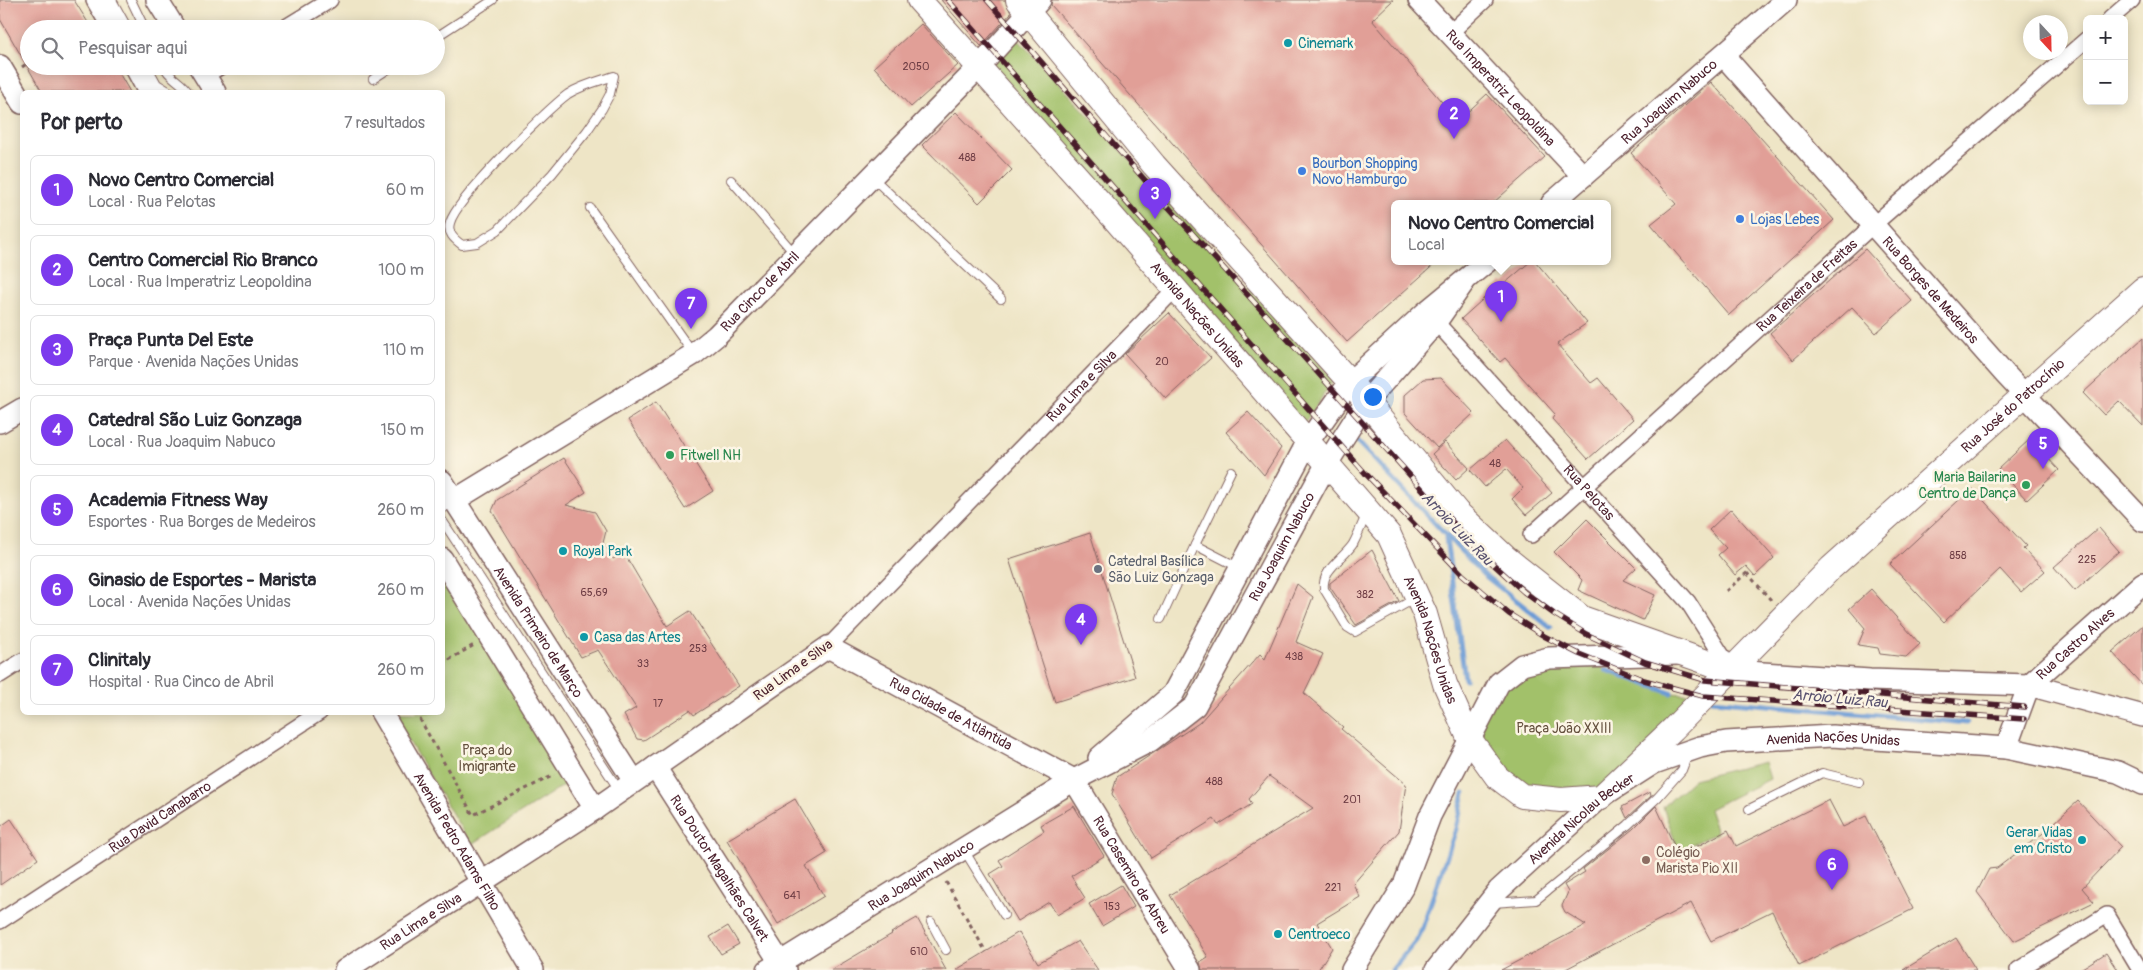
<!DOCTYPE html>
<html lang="pt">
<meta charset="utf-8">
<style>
body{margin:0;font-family:Pangolin,sans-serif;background:#f7f7f7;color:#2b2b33}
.controls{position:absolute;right:15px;top:15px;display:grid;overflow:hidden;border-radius:8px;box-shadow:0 2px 12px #0003}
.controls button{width:45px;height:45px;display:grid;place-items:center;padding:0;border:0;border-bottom:1px solid #e1e1e2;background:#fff;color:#2b2b33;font:25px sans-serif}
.compass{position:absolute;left:2023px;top:15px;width:45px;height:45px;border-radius:50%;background:#fff;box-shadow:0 2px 12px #0003;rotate:158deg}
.you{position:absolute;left:1372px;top:396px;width:18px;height:18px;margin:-12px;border:4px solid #fff;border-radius:50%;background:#1a73e8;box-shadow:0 0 0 8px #1a73e833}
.badge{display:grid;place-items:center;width:32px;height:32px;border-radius:50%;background:#7c3aed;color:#fff;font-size:16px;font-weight:700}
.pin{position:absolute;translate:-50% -41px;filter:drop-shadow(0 1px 2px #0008)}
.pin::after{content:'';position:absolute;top:26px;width:18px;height:15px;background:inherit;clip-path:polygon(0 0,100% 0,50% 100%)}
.popup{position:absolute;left:1391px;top:200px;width:220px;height:65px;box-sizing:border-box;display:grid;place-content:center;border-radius:8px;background:#fff;filter:drop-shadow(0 1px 4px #0005);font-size:16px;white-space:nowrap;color:#7c7c81}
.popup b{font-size:19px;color:#2b2b33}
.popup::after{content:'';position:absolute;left:50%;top:100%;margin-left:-10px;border:10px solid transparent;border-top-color:#fff}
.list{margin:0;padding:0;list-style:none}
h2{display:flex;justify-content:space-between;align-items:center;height:65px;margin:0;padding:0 20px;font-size:21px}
h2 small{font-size:16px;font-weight:400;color:#7c7c81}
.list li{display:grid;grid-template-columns:32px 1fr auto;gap:15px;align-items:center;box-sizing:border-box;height:70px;margin:0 10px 10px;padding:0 10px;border:1px solid #e1e1e2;border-radius:8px}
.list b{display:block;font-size:19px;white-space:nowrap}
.list p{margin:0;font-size:16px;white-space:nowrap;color:#7c7c81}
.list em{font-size:16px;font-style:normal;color:#7c7c81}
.icon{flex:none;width:28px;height:28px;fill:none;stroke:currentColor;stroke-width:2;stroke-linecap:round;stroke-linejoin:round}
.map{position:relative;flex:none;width:2143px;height:970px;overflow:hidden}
.search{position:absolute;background:#fff;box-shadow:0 2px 12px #0003;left:20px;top:20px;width:425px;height:55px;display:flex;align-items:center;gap:12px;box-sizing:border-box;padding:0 18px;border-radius:28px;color:#7c7c81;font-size:19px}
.panel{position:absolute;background:#fff;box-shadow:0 2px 12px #0003;left:20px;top:90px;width:425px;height:625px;border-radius:8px}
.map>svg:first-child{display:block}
</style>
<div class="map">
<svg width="2143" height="970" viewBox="0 0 2143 970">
<rect width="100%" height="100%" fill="#fcf5e5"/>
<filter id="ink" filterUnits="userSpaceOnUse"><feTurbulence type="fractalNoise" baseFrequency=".02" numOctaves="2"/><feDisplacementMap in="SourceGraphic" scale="10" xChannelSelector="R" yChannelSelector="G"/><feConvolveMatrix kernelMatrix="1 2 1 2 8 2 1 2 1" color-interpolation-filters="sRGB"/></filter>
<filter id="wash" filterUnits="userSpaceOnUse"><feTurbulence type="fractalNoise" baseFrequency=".0096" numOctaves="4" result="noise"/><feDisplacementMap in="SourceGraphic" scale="20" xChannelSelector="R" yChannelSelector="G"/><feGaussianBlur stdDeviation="1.12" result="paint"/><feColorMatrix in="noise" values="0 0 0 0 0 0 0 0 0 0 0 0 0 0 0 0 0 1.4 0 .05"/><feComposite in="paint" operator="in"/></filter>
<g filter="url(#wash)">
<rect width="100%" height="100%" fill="#eee5c6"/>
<g fill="#a2c16a" stroke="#76704a">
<polygon points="1012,33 1334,379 1303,426 988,59"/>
<polygon points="443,573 570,781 471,845 392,713 442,712"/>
<polygon points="1586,656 1606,670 1671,693 1707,696 1601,797 1522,796 1469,738 1499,683"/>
<polygon points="1765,762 1770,779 1709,809 1717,833 1678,850 1663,807 1694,779"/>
</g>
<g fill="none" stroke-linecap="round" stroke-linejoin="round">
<g stroke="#6c9bd5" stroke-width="5">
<polyline points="1353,437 1483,574 1551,628"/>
<polyline points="1446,538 1465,679"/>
<polyline points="1606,670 1671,693"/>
<polyline points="1711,700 1967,723"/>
<polyline points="1392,970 1419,937 1456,829 1464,793"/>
</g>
</g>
<g id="blocks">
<g fill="#e19f97">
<polygon points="0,0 74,0 92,29 29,29 29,66 115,66 130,92 42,92 0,19"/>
<polygon points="941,0 1005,0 1011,13 981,46"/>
<polygon points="1052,0 1393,0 1372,20 1458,121 1487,94 1545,157 1493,203 1395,203 1395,261 1438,261 1347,342 1051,5"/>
<polygon points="921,24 958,65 911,107 874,67"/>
<polygon points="1711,82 1834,220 1729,315 1651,224 1676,204 1631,153"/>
<polygon points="956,112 1012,170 979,203 922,145"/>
<polygon points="1865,249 1912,301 1876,333 1852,307 1793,360 1770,333"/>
<polygon points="1531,261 1535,261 1587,323 1557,344 1591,383 1598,378 1633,419 1588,459 1552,419 1555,414 1505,358 1500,362 1461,319 1502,282 1504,284"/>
<polygon points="1169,313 1211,358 1166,399 1125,354"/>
<polygon points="2143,338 2143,426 2119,401 2104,415 2083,393"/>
<polygon points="1441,378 1474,413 1437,448 1405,413 1405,395 1423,379"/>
<polygon points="656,402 713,491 685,509 628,420"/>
<polygon points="1248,412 1281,448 1264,475 1226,432"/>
<polygon points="2030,439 2059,470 2027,500 1998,469"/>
<polygon points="1505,440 1552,493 1526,515 1512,499 1523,488 1506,469 1485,487 1470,470"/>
<polygon points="1445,442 1469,468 1456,480 1432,454"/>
<polygon points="564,458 586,492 566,505 595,512 606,531 603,543 613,559 624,553 667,626 690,611 739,686 694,715 690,710 644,740 637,739 624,715 636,708 598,650 581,657 492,511 497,500"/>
<polygon points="1972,488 2026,546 2023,548 2045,571 2021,592 2000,569 1944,622 1890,564"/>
<polygon points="1731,509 1774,558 1755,576 1746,566 1735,575 1718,555 1726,548 1709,530"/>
<polygon points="1587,519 1636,568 1623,580 1655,595 1643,620 1578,590 1582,580 1554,552"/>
<polygon points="2099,528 2119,551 2075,591 2054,567"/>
<polygon points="1090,533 1135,677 1055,702 1009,559"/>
<polygon points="1372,550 1399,601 1356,625 1330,587 1330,583"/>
<polygon points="1297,584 1313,597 1296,642 1323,654 1304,693 1343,727 1341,729 1406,784 1399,831 1353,884 1360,897 1317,923 1332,948 1318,970 1202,970 1200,962 1208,957 1170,895 1313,808 1269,776 1249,799 1252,804 1218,825 1214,819 1151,858 1112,794 1117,777 1199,723 1260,654 1265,659"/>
<polygon points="1871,589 1920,644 1906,657 1880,654 1878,648 1858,645 1865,628 1849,609"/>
<polygon points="2143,625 2143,686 2112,652"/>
<polygon points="1650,792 1651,796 1627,818 1622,807"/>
<polygon points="795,799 827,853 806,866 824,896 778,924 727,840"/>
<polygon points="1829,800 1843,827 1866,816 1913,909 1799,966 1772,911 1711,941 1691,903 1564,970 1501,970 1586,925 1565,912 1562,906 1568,892 1564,885 1585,872 1583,869 1633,829 1656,806 1679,856 1728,830 1736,846"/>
<polygon points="2078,801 2121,847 2082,888 2094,902 2014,941 1977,892 1989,869 1997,868 2042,834"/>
<polygon points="1074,806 1104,856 1071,876 1085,898 1057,915 1049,902 1018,921 990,874 1003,866 999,860 1044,831 1041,825"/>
<polygon points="11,819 38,859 0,885 0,827"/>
<polygon points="1121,885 1134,907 1102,926 1089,904"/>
<polygon points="917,918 946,970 831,970 892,934 891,933"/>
<polygon points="728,926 739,944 721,954 710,937"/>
<polygon points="1019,932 1038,963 1078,941 1098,970 956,970"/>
<polygon points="1956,938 1976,970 1903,970"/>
<polygon points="2106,953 2117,970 2079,970"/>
</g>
</g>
</g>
<g filter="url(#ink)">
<use href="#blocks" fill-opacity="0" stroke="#836461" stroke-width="1"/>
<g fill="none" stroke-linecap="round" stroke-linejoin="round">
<g stroke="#836461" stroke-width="10">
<g id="lane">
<polyline points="112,0 128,29"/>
<polyline points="131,0 145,29"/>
<polyline points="436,37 493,0"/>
<polyline points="147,66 157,84 170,92"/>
<path d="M164,66C169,78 181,81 188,92"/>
<path d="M614,76L610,94L602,109L587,131L552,174L498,230L477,243L462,245C454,239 447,233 450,223C456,199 546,110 568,94C582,85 599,81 614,76Z"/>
<polyline points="373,79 393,66"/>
<polyline points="873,178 1001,299"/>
<polyline points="731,180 794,253"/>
<polyline points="590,208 692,352"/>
<polyline points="442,509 454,501"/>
<path d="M1366,515C1362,524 1358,535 1353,544C1344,558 1321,570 1324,589L1347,627L1355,632L1416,598"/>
<polyline points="442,520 619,790"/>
<polyline points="1195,545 1231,471"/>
<polyline points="1161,619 1195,545 1238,567"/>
<polyline points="1749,809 1822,773 1859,782"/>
<polyline points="964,850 1004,915"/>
<polyline points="1493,903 1536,900 1628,825 1658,797 1682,770 1688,754"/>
<polyline points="931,922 946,950"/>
</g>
</g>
<g stroke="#836461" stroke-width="18">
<g id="street">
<polyline points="2110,19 2132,0"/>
<polyline points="283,29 330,0"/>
<polyline points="1449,34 1485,0"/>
<polyline points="205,76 221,66"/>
<path id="s1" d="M1436,322L1688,602L1732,671"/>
<path id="s2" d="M1531,535L1872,226L2087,39"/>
<path id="s3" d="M828,647L1175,289"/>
<polyline points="0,675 22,661"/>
<path id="s4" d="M0,921L320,712"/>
<polyline points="2018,970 2107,915 2140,970"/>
</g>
</g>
<g stroke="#836461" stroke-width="24">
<g id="secondary">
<polyline points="97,0 114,29"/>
<polyline points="157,0 175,29"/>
<path id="s5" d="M1419,0L1583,176"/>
<path id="s6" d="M1724,56L2005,374L2143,521"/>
<polyline points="0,66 22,103"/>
<polyline points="135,66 149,92"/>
<polyline points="199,66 215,92"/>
<path id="s7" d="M1552,203L1786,0"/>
<polyline points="0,422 22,409"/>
<path id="s8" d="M442,481L634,781"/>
<path id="s9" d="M455,500L694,354L716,336L980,66L1040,0"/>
<polyline points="442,559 595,809"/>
<polyline points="1732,671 1870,680 2029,685 2143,716"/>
<path id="s10" d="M381,712L533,970"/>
<path id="s11" d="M2006,748L2029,685L2143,583"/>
<polyline points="1099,758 1173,694 1307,443 1350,382 1426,312 1488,261"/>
<path id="s12" d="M655,767L785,970"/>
<path id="s13" d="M1074,780L1190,970"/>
<path id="s14" d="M345,970L595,809L828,647L1074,780"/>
<path id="s15" d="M768,970L1074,780L1150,741L1195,706L1326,465L1366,402L1436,322L1464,282"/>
<polyline points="1352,970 1404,885 1430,816 1499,683 1522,665 1549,658 1678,654"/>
<path id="s16" d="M1436,970L1499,890L1601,797L1654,763L1700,747L1726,742L1832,736L2006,748L2118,772L2143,784"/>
</g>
</g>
<g stroke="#836461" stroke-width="26">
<g id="primary">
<path id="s17" d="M919,0L1105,208L1389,535L1425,614L1445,684L1469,738L1497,777L1522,796L1561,800L1601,797L1673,729L1831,568L2143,289"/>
<polyline points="1018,0 1154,165 1350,382 1457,512 1506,558 1582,618 1732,671"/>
</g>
</g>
<g stroke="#836461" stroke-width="3" stroke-dasharray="4 4" stroke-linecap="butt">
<polyline points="22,67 29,62"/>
<polyline points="1747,573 1771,600"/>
<polyline points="1726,591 1749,571"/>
<polyline points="442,664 474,645"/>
<polyline points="416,712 473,815 554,775"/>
<polyline points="946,882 986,952"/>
</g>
<use href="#lane" stroke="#fff" stroke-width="8"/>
<use href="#street" stroke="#fff" stroke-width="15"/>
<use href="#secondary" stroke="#fff" stroke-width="21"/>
<use href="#primary" stroke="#fff" stroke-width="24"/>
<g stroke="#4a1f2b" stroke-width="5.5">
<g id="rail">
<polyline points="948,0 1365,473 1462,574 1509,614 1544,636 1579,654 1644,680 1703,696 2024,719"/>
<polyline points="987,0 1164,202 1433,501 1481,553 1524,592 1554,614 1586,634 1645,662 1705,680 2024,707"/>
</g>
</g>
<use href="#rail" stroke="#fcf5e5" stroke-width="4" stroke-dasharray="11" stroke-linecap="butt"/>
</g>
</g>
<g fill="#0f9aa8" stroke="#fcf5e5" stroke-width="2">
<circle cx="1288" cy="43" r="5"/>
<circle cx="563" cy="551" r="5"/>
<circle cx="584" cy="637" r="5"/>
<circle cx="2082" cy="840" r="5"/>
<circle cx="1278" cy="934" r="5"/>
</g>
<g fill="#3f7fe0" stroke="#fcf5e5" stroke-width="2">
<circle cx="1302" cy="171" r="5"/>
<circle cx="1740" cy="219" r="5"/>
</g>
<g fill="#2e9e5b" stroke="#fcf5e5" stroke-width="2">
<circle cx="670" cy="455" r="5"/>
<circle cx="2026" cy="485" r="5"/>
</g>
<circle fill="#6b7280" stroke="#fcf5e5" stroke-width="2" cx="1098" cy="569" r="5"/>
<circle fill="#8d6e63" stroke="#fcf5e5" stroke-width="2" cx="1646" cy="860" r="5"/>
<g text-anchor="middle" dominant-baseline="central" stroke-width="5" stroke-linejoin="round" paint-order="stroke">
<g font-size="11" fill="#703f46">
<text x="916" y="66">2050</text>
<text x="967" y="157">488</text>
<text x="1162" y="361">20</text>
<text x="1495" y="463">48</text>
<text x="1958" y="555">858</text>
<text x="2087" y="559">225</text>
<text x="594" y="592">65,69</text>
<text x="1365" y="594">382</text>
<text x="698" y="648">253</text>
<text x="1294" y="656">438</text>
<text x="643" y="663">33</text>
<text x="658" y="703">17</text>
<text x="1214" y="781">488</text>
<text x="1352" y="799">201</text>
<text x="1333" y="887">221</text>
<text x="792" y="895">641</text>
<text x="1112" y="906">153</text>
<text x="919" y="951">610</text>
</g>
<g font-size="14" fill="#0d838f" stroke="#fcf5e5" text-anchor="start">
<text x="1298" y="43">Cinemark</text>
<text x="573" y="551">Royal Park</text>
<text x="594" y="637">Casa das Artes</text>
<text x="2072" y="832" text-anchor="end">Gerar Vidas<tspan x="2072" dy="16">em Cristo</tspan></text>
<text x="1288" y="934">Centroeco</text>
</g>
<g font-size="14" fill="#4a1f2b" stroke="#fcf5e5">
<text stroke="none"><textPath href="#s5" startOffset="120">Rua Imperatriz Leopoldina</textPath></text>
<text stroke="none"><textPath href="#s7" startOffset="155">Rua Joaquim Nabuco</textPath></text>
<text stroke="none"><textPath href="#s2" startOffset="372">Rua Teixeira de Freitas</textPath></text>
<text stroke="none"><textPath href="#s9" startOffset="371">Rua Cinco de Abril</textPath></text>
<text stroke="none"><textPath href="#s6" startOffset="312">Rua Borges de Medeiros</textPath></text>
<text stroke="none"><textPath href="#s17" startOffset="420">Avenida Nações Unidas</textPath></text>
<text stroke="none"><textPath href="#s3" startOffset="364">Rua Lima e Silva</textPath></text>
<text stroke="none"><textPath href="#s17" startOffset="1658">Rua José do Patrocínio</textPath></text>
<text stroke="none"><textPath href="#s1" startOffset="229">Rua Pelotas</textPath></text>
<text stroke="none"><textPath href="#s15" startOffset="684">Rua Joaquim Nabuco</textPath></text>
<text stroke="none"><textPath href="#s8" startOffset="179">Avenida Primeiro de Março</textPath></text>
<text stroke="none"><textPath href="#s17" startOffset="825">Avenida Nações Unidas</textPath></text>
<text stroke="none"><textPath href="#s11" startOffset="129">Rua Castro Alves</textPath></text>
<text transform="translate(793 670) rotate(-36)">Rua Lima e Silva</text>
<text stroke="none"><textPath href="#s14" startOffset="721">Rua Cidade de Atlântida</textPath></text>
<text stroke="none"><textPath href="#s16" startOffset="485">Avenida Nações Unidas</textPath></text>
<text stroke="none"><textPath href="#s16" startOffset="211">Avenida Nicolau Becker</textPath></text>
<text stroke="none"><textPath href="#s4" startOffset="191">Rua David Canabarro</textPath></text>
<text stroke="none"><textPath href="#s10" startOffset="150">Avenida Pedro Adams Filho</textPath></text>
<text stroke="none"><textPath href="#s12" startOffset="120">Rua Doutor Magalhães Calvet</textPath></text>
<text stroke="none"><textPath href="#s15" startOffset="180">Rua Joaquim Nabuco</textPath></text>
<text stroke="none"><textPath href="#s13" startOffset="111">Rua Casemiro de Abreu</textPath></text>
<text stroke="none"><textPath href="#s14" startOffset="90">Rua Lima e Silva</textPath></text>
</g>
<g font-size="14" fill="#366cbe" stroke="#fcf5e5" text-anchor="start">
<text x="1312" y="163">Bourbon Shopping<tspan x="1312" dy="16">Novo Hamburgo</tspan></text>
<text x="1750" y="219">Lojas Lebes</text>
</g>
<g font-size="14" fill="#27864d" stroke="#fcf5e5" text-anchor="start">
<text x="680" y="455">Fitwell NH</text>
<text x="2016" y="477" text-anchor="end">Maria Bailarina<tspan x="2016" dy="16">Centro de Dança</tspan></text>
</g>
<g font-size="14" fill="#5b616d" stroke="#fcf5e5" text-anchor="start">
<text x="1108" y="561">Catedral Basílica<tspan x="1108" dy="16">São Luiz Gonzaga</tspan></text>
</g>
<g font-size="14" fill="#64503e" stroke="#fcf5e5">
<text x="1564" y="728">Praça João XXIII</text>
<text x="487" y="750">Praça do<tspan x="487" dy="16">Imigrante</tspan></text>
</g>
<g font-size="14" fill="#785e54" stroke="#fcf5e5" text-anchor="start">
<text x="1656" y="852">Colégio<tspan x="1656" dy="16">Marista Pio XII</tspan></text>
</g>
<g font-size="15" font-style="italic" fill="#58516f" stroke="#fcf5e5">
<text transform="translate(1457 529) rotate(46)">Arroio Luiz Rau</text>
<text transform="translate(1840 699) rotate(5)">Arroio Luiz Rau</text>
</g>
</g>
</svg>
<div class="controls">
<button>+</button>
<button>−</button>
</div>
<svg class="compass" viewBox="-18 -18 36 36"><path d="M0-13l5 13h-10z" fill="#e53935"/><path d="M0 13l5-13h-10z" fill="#7c7c81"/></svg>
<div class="you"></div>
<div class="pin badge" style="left:1501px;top:322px">1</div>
<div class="popup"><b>Novo Centro Comercial</b>Local</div>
<div class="pin badge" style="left:1454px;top:139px">2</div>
<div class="pin badge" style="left:1155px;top:219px">3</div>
<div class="pin badge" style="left:1081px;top:645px">4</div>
<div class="pin badge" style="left:2043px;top:469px">5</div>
<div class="pin badge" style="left:1832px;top:890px">6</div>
<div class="pin badge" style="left:691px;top:329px">7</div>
<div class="search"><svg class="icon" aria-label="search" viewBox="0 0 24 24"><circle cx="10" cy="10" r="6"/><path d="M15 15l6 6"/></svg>Pesquisar aqui</div>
<section class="panel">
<h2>Por perto<small>7 resultados</small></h2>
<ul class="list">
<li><span class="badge">1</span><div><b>Novo Centro Comercial</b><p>Local · Rua Pelotas</p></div><em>60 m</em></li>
<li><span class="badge">2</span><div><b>Centro Comercial Rio Branco</b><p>Local · Rua Imperatriz Leopoldina</p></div><em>100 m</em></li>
<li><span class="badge">3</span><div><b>Praça Punta Del Este</b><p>Parque · Avenida Nações Unidas</p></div><em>110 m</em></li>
<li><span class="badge">4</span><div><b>Catedral São Luiz Gonzaga</b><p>Local · Rua Joaquim Nabuco</p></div><em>150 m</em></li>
<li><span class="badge">5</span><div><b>Academia Fitness Way</b><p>Esportes · Rua Borges de Medeiros</p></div><em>260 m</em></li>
<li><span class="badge">6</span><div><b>Ginasio de Esportes - Marista</b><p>Local · Avenida Nações Unidas</p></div><em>260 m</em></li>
<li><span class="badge">7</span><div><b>Clinitaly</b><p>Hospital · Rua Cinco de Abril</p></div><em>260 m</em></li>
</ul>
</section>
</div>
